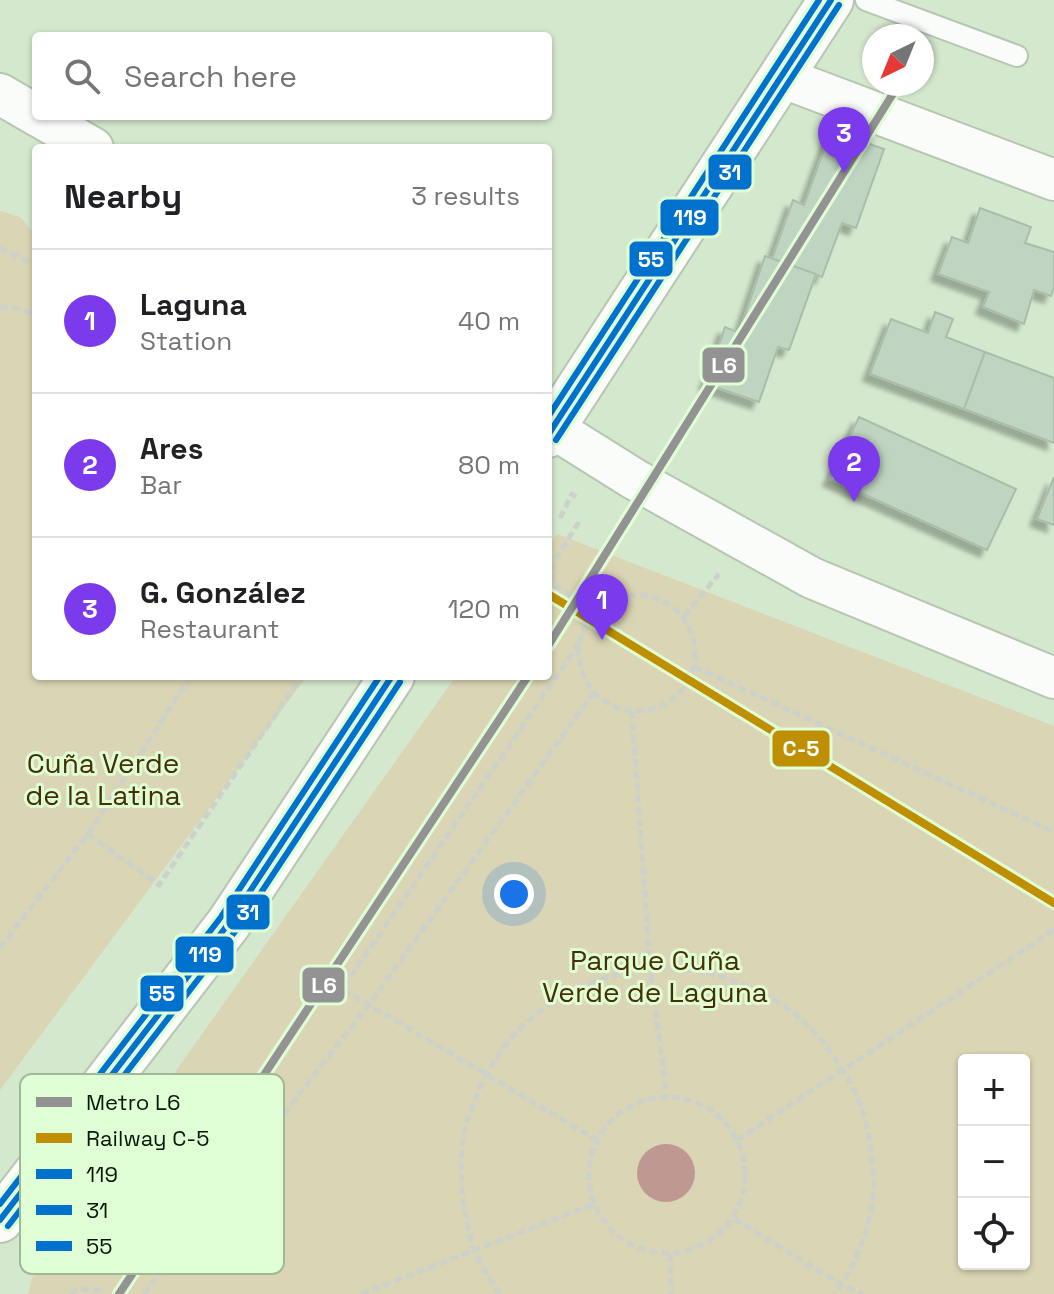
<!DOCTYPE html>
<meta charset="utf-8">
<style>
body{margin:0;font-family:"Space Grotesk",sans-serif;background:#f2f2f2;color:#202124}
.controls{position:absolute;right:24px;bottom:24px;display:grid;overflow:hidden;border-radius:8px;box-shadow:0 2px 6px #0004}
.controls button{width:72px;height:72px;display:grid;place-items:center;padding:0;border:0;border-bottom:2px solid #e0e0e0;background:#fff;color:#202124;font:40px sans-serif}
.compass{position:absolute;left:862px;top:24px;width:72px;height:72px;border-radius:50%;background:#fff;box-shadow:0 2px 6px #0004;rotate:223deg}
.you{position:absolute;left:514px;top:894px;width:28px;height:28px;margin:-20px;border:6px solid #fff;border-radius:50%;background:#1a73e8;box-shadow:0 0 0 12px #1a73e833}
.badge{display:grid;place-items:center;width:52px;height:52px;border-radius:50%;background:#7c3aed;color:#fff;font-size:26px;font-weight:700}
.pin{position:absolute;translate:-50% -66px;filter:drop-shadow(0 2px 4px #0008)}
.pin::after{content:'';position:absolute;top:42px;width:28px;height:24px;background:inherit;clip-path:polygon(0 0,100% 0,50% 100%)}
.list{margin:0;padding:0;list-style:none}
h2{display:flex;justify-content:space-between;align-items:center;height:104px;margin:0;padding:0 32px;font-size:34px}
h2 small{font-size:26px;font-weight:400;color:#757577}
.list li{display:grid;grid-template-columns:52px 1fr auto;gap:24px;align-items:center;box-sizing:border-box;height:144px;padding:0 32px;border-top:2px solid #e0e0e0}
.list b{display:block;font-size:30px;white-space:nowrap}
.list p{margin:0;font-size:26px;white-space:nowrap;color:#757577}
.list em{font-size:26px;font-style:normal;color:#757577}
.icon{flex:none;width:44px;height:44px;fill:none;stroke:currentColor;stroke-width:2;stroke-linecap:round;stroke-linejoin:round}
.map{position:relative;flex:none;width:1054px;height:1294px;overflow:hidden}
.search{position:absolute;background:#fff;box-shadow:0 2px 6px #0004;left:32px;top:32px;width:520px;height:88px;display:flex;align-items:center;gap:20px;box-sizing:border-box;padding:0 28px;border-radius:8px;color:#757577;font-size:30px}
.panel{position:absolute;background:#fff;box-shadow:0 2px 6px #0004;left:32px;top:144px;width:520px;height:536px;border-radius:8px}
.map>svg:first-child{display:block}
</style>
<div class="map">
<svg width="1054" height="1294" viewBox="0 0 1054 1294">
<defs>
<filter id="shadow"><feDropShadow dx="-7" dy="7" stdDeviation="2" flood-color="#0004"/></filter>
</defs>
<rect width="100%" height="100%" fill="#d4e8cd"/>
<g fill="#dad5b4" fill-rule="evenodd">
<polygon points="0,211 20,217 36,235 36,676 307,676 0,1090"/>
<path d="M557,534L1054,726V1294H28L34,1271L456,676H548V547ZM964,1060H1024V1264H964Z"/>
</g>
<circle fill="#c09892" cx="666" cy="1173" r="29"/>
<g fill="#bfd4c1" stroke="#a9bdaa" stroke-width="2" filter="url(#shadow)">
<polygon points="831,130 884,149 856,228 842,223 822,277 772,259 793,200 804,205"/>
<polygon points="980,208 1031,227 1025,243 1054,252 1054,287 1051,296 1034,290 1024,324 983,307 989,292 938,274 952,237 968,243"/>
<polygon points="765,256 816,274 789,350 778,347 759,402 706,384 725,327 739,333"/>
<polygon points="935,312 953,319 946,337 985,352 964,409 870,374 891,319 928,333"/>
<polygon points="985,352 1054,378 1054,443 964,409"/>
<polygon points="859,417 1016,489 987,550 830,479"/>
<polygon points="1054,477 1054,525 1037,519"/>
</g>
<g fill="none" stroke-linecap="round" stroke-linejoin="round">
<g stroke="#b6c6b1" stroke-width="24">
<polyline id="lane" points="866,0 1017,56"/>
</g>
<g stroke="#b6c6b1" stroke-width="44">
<g id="street">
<polyline points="781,77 1054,180"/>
<polyline points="0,94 36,115"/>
<polyline points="38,116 93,148"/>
<polyline points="548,425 634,479 812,578 1054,678"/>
</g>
</g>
<g stroke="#b6c6b1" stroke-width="48">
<g id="secondary">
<polyline points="548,435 831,0"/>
<polyline points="0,1220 229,923 392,676"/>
</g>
</g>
<g stroke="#ccd2ca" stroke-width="5" stroke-dasharray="8 4" stroke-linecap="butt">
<polyline points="0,248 36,266"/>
<polyline points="0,307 15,308 36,315"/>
<polyline points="560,518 572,494 576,497"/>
<polyline points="579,522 553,563 552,583 594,612"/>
<circle cx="637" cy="653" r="58"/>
<polyline points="684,616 719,574"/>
<polyline points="579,644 342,989 597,1140"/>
<polyline points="695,667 1054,832"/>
<polyline points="632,711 650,968 667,1097"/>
<polyline points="88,834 159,885 302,676"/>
<polyline points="0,948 88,834 191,676"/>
<circle cx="667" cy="1175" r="78"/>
<polyline points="737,1140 1054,930"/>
<polyline points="734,1219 842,1285 863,1294"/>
<polyline points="670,1254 671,1294"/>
<polyline points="71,1294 77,1289 101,1290 103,1294"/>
<polyline points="144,1294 368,1006 594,692"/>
<polyline points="361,1294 594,1204"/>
<path d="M500,1294C491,1279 478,1263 473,1247C462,1210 458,1171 464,1133C466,1121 472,1109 476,1098C514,995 632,944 734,981C769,993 799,1013 823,1042C845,1070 864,1102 869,1139C870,1151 873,1163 874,1175C875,1211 858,1266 835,1294"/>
</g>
<use href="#lane" stroke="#f9fcf8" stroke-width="20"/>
<use href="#street" stroke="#f9fcf8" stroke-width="40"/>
<use href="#secondary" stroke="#f9fcf8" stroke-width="44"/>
<g stroke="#e0fed6" stroke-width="12">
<g id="bus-1">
<polyline points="548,435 831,0"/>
<polyline points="0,1220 229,923 392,676"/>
</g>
</g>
<g stroke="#e0fed6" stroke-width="12">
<g id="bus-2">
<polyline points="556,440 839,5"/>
<polyline points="8,1226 237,929 400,682"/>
</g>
</g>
<g stroke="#e0fed6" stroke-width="12">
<g id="bus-3">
<polyline points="548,417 819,0"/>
<polyline points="0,1204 221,917 380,676"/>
</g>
</g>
<use href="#bus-1" stroke="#0072ce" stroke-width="6"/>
<use href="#bus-2" stroke="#0072ce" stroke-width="6"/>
<use href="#bus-3" stroke="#0072ce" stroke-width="6"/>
<g stroke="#e0fed6" stroke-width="14">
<polyline id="rail-1" points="548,594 1054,903"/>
</g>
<use href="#rail-1" stroke="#be8f01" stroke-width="8"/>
<g stroke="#e0fed6" stroke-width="14">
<g id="metro-1">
<polyline points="548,646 899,84"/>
<polyline points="119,1294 528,676"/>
</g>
</g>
<use href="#metro-1" stroke="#939393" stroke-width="8"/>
</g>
<g text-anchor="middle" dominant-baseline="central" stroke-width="6" stroke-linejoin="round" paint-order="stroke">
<g font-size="28" fill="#462f01" stroke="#e0fed6">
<text x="103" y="763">Cuña Verde<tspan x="103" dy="32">de la Latina</tspan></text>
<text x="655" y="960">Parque Cuña<tspan x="655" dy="32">Verde de Laguna</tspan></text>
</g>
</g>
<rect x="20" y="1074" width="264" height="200" rx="12" fill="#e0fed6" stroke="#a0b897" stroke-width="2"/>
<rect x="36" y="1097" width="36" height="10" fill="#939393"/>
<rect x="36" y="1133" width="36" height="10" fill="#be8f01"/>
<rect x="36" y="1169" width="36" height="10" fill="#0072ce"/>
<rect x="36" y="1205" width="36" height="10" fill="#0072ce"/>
<rect x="36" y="1241" width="36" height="10" fill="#0072ce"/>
<g font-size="22" fill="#091605">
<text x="86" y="1110">Metro L6</text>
<text x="86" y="1146">Railway C-5</text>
<text x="86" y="1182">119</text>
<text x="86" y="1218">31</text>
<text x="86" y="1254">55</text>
</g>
<g stroke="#e0fed6" stroke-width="3">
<rect x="707" y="153" width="46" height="38" rx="8" fill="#0072ce"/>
<rect x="659" y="198" width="61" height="39" rx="8" fill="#0072ce"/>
<rect x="628" y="240" width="46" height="38" rx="8" fill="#0072ce"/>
<rect x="701" y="346" width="45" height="38" rx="8" fill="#939393"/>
<rect x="771" y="729" width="60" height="39" rx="8" fill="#be8f01"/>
<rect x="225" y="893" width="46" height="38" rx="8" fill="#0072ce"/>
<rect x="174" y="935" width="61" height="39" rx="8" fill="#0072ce"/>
<rect x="301" y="966" width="45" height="38" rx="8" fill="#939393"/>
<rect x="139" y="974" width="46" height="39" rx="8" fill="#0072ce"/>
</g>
<g font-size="22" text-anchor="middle" font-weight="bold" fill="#fff">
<text x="730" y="180">31</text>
<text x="690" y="225">119</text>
<text x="651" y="267">55</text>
<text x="724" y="373">L6</text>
<text x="801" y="756">C-5</text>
<text x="248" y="920">31</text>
<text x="205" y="962">119</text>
<text x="324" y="993">L6</text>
<text x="162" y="1001">55</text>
</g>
</svg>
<div class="controls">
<button>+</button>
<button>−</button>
<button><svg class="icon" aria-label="locate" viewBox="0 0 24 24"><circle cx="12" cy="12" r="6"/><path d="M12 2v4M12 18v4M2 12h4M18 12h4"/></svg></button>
</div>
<svg class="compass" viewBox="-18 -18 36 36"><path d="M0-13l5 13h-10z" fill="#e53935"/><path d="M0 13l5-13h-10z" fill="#757577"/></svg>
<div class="you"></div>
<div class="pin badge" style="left:602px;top:640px">1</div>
<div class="pin badge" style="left:854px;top:502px">2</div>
<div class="pin badge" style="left:844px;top:173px">3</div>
<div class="search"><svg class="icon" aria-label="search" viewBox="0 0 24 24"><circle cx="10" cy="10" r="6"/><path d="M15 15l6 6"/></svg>Search here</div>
<section class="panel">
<h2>Nearby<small>3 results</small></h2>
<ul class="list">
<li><span class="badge">1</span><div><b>Laguna</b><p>Station</p></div><em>40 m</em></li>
<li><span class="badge">2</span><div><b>Ares</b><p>Bar</p></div><em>80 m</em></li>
<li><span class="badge">3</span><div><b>G. González</b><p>Restaurant</p></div><em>120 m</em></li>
</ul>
</section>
</div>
